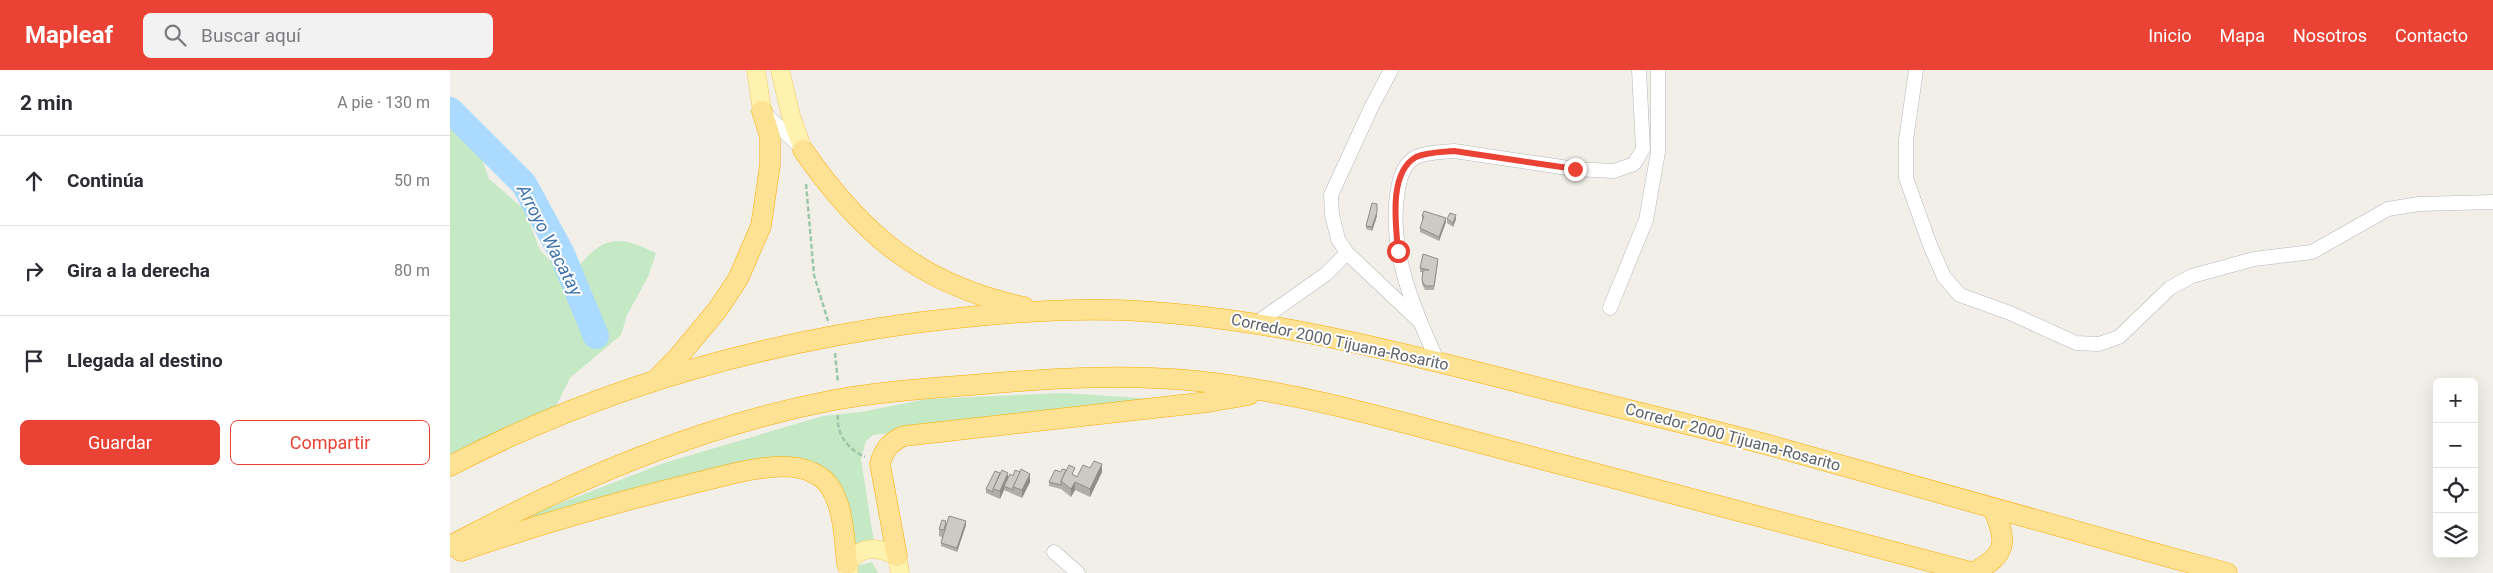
<!DOCTYPE html>
<html lang="es">
<meta charset="utf-8">
<style>
body{margin:0;font-family:Roboto,sans-serif;background:#f2f2f3;color:#2b2b33}
.controls{position:absolute;right:15px;bottom:15px;display:grid;overflow:hidden;border-radius:8px;box-shadow:0 5px 20px #0002}
.controls button{width:45px;height:45px;display:grid;place-items:center;padding:0;border:0;border-bottom:1px solid #e1e1e2;background:#fff;color:#2b2b33;font:25px sans-serif}
.stop{position:absolute;width:15px;height:15px;margin:-11px;border:4px solid #ea4335;border-radius:50%;background:#fff}
.stop.end{background:#ea4335;border-color:#fff;box-shadow:0 1px 5px #0008}
.list{margin:0;padding:0;list-style:none}
h2{display:flex;justify-content:space-between;align-items:center;height:65px;margin:0;padding:0 20px;font-size:21px}
h2 small{font-size:16px;font-weight:400;color:#7c7c81}
.list li{display:grid;grid-template-columns:32px 1fr auto;gap:15px;align-items:center;box-sizing:border-box;height:90px;padding:0 20px;border-top:1px solid #e1e1e2}
.list b{display:block;font-size:19px;white-space:nowrap}
.list em{font-size:16px;font-style:normal;color:#7c7c81}
.actions{display:flex;gap:10px;padding:15px 20px}
.actions a{flex:1;padding:11px 0;border:1px solid #ea4335;border-radius:8px;text-align:center;font-size:18px;color:#ea4335}
.actions .main{background:#ea4335;color:#fff}
.icon{flex:none;width:28px;height:28px;fill:none;stroke:currentColor;stroke-width:2;stroke-linecap:round;stroke-linejoin:round}
.map{position:relative;flex:none;width:2043px;height:503px;overflow:hidden}
header{display:flex;align-items:center;gap:30px;box-sizing:border-box;height:70px;padding:0 25px;background:#ea4335;color:#fff}
header strong{font-size:24px}
nav{display:flex;gap:28px;margin-inline-start:auto;font-size:18px}
.search{width:350px;height:45px;background:#f2f2f3;display:flex;align-items:center;gap:12px;box-sizing:border-box;padding:0 18px;border-radius:8px;color:#7c7c81;font-size:19px}
main{display:flex}
aside{flex:1;background:#fff}
.map>svg:first-child{display:block}
</style>
<header>
<strong>Mapleaf</strong>
<div class="search"><svg class="icon" aria-label="search" viewBox="0 0 24 24"><circle cx="10" cy="10" r="6"/><path d="M15 15l6 6"/></svg>Buscar aquí</div>
<nav><a>Inicio</a><a>Mapa</a><a>Nosotros</a><a>Contacto</a></nav>
</header>
<main>
<aside>
<h2>2 min<small>A pie · 130 m</small></h2>
<ul class="list">
<li><svg class="icon" aria-label="ahead" viewBox="0 0 24 24"><path d="M12 20V5M6 11l6-6 6 6"/></svg><div><b>Continúa</b></div><em>50 m</em></li>
<li><svg class="icon" aria-label="right" viewBox="0 0 24 24"><path d="M7 20v-9h11M14 6l5 5-5 5"/></svg><div><b>Gira a la derecha</b></div><em>80 m</em></li>
<li><svg class="icon" aria-label="arrive" viewBox="0 0 24 24"><path d="M6 21V4h12l-3 4 3 4H6"/></svg><div><b>Llegada al destino</b></div></li>
</ul>
<div class="actions"><a class="main">Guardar</a><a>Compartir</a></div>
</aside>
<div class="map">
<svg width="2043" height="503" viewBox="0 0 2043 503">
<rect width="100%" height="100%" fill="#f1efe8"/>
<g fill="#c5e8c5">
<path d="M0,51L24,66L39,109L74,139L90,180L106,197H128C154,165 170,165 206,183L198,207L177,245L171,265L120,308L103,342L0,391Z"/>
<polygon points="613,323 723,330 423,365 416,371 411,389 424,473 403,478 371,396 178,423 62,452 214,393 373,346 411,342 477,329"/>
<polygon points="422,492 428,503 406,503 409,495"/>
</g>
<g fill="none" stroke-linecap="round" stroke-linejoin="round">
<polyline stroke="#aadaff" stroke-width="26" points="0,40 74,114 112,184 146,266"/>
<g stroke="#b5b8bc" stroke-width="15">
<g id="minor">
<polyline points="941,0 921,38 881,125 882,145 888,169 897,183 968,250"/>
<polyline points="1466,0 1456,70 1456,108 1480,175 1494,207 1510,225 1560,243 1626,273 1649,274 1669,267 1720,218 1742,206 1804,189 1862,182 1938,139 1969,134 2043,132"/>
<polyline points="314,43 353,79"/>
<polyline points="1160,238 1196,150 1208,82 1208,0"/>
<polyline points="805,254 876,204 897,183"/>
<path d="M988,292C964,240 937,178 948,119C950,107 954,93 966,87C977,82 992,82 1004,81L1125,99L1164,101L1184,94L1193,79L1189,0"/>
<polyline points="604,482 628,503"/>
</g>
</g>
<g stroke="#f2c960" stroke-width="19">
<g id="major">
<polyline points="306,0 312,41"/>
<polyline points="330,0 341,46 353,80"/>
<path d="M399,503L397,494C411,475 427,476 447,486L450,503"/>
</g>
</g>
<g stroke="#f9ab00" stroke-width="21">
<g id="highway">
<path d="M353,80C412,165 471,215 574,237"/>
<polyline points="206,310 229,286 268,239 288,209 311,156 320,95 320,67 312,41"/>
<path d="M0,396C145,320 303,275 464,253C531,245 599,238 667,240C817,245 964,286 1110,323C1178,340 1247,356 1315,374C1470,416 1623,461 1777,503"/>
<path d="M0,476C121,411 248,356 384,330C433,321 484,318 534,314C605,308 676,304 747,311C850,322 950,352 1049,378C1208,419 1366,461 1524,503"/>
<path d="M11,481C87,455 163,433 241,414C271,407 318,392 349,398C359,400 372,406 378,414C394,435 394,469 397,494"/>
<path d="M447,486L430,394C434,379 440,372 454,366L758,332L799,325"/>
<path d="M1523,503C1557,484 1558,473 1543,438"/>
</g>
</g>
<g stroke="#9cc7a9" stroke-width="2.5" stroke-dasharray="5 2.5" stroke-linecap="butt">
<polyline points="356,114 364,205 378,251"/>
<polyline points="385,283 388,313"/>
<path d="M388,345C386,365 399,380 415,387"/>
</g>
<use href="#minor" stroke="#fff" stroke-width="14"/>
<use href="#major" stroke="#fff2af" stroke-width="18"/>
<use href="#highway" stroke="#fde293" stroke-width="20"/>
</g>
<g fill="#afaea9">
<polygon points="927,134 927,146 922,161 916,159 916,156"/>
<polygon points="972,146 996,152 989,171 970,162 970,158 973,150 972,150"/>
<polygon points="997,149 1006,149 1003,157 997,153"/>
<polygon points="988,193 984,220 975,220 972,214 972,202 970,202 970,198"/>
<polygon points="640,398 652,402 640,427 625,420 621,427 611,419 599,416 599,412 625,405 627,407"/>
<polygon points="563,406 580,412 572,428 554,420 550,429 536,423 536,419"/>
<polygon points="496,455 516,455 507,482 491,476 491,473 492,467 489,466 489,459"/>
</g>
<g fill="#8f8d8a">
<polygon points="927,142 927,146 922,161 922,157"/>
<polygon points="1006,145 1006,149 1003,157 1003,153"/>
<polygon points="996,148 996,152 989,171 989,167"/>
<polygon points="652,394 652,402 640,427 640,419"/>
<polygon points="558,403 558,411 554,416 554,420 550,429 550,421"/>
<polygon points="580,404 580,412 572,428 572,420"/>
<polygon points="625,412 625,420 621,427 621,419"/>
<polygon points="516,451 516,455 507,482 507,478"/>
</g>
<g fill="#cccac5" stroke="#8f8d8a">
<polygon points="922,133 927,134 927,142 922,157 916,156"/>
<polygon points="974,141 996,148 989,167 970,158 974,146 972,146"/>
<polygon points="1000,143 1006,145 1003,153 997,149"/>
<polygon points="973,184 988,189 984,216 975,216 972,210 973,200 979,200 970,198"/>
<polygon points="644,391 652,394 640,419 625,412 621,419 611,411 619,395 625,398 622,404 627,407 633,395 640,398"/>
<polygon points="571,399 580,404 572,420 563,417"/>
<polygon points="612,399 616,400 611,411 611,415 599,412 605,400 611,402"/>
<polygon points="552,400 558,403 550,421 543,419"/>
<polygon points="565,400 570,402 563,417 563,420 554,416 560,404 563,406"/>
<polygon points="545,401 550,403 543,419 543,422 536,419"/>
<polygon points="499,446 516,451 507,478 491,473"/>
<polygon points="492,450 496,451 494,460 489,459"/>
</g>
<g fill="none" stroke-linecap="round" stroke-linejoin="round">
<path stroke="#ea4335" stroke-width="6" d="M948,181C946,155 938,103 966,87C977,82 992,82 1004,81L1125,99"/>
</g>
<g text-anchor="middle" dominant-baseline="central" stroke-width="4" stroke-linejoin="round" paint-order="stroke">
<g font-size="16" fill="#5f6368" stroke="#fff">
<text transform="translate(890 272) rotate(12)">Corredor 2000 Tijuana-Rosarito</text>
<text transform="translate(1283 367) rotate(15)">Corredor 2000 Tijuana-Rosarito</text>
</g>
<g font-size="18" font-style="italic" fill="#4174aa" stroke="#fff">
<text transform="translate(100 170) rotate(63)">Arroyo Wacatay</text>
</g>
</g>
</svg>
<div class="controls">
<button>+</button>
<button>−</button>
<button><svg class="icon" aria-label="locate" viewBox="0 0 24 24"><circle cx="12" cy="12" r="6"/><path d="M12 2v4M12 18v4M2 12h4M18 12h4"/></svg></button>
<button><svg class="icon" aria-label="layers" viewBox="0 0 24 24"><path d="M12 4l9 5-9 5-9-5zM3 14l9 5 9-5"/></svg></button>
</div>
<div class="stop" style="left:948px;top:181px"></div>
<div class="stop end" style="left:1125px;top:99px"></div>
</div>
</main>
